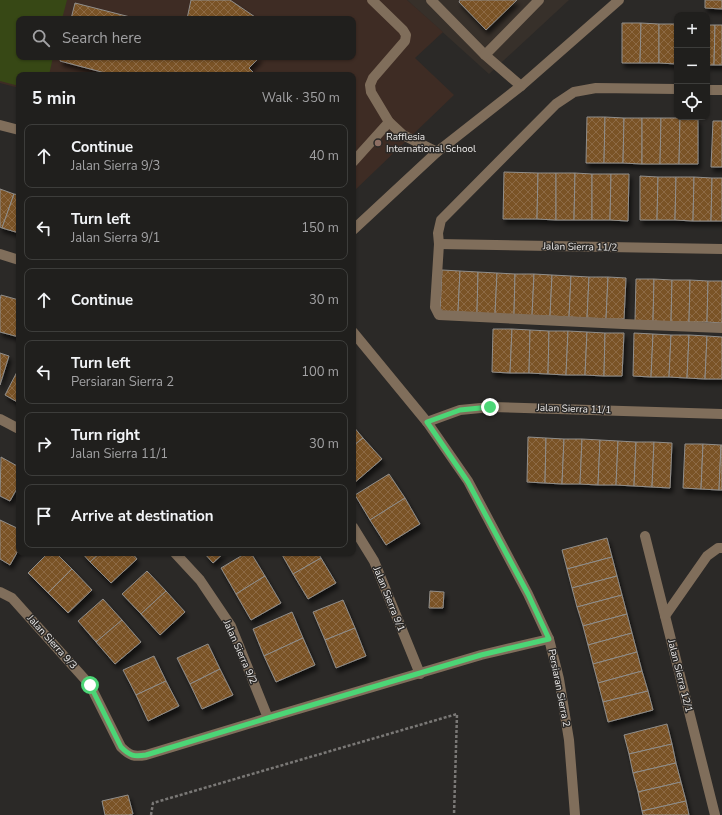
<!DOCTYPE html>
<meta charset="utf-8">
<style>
body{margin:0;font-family:"Nunito Sans",sans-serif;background:#282726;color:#f1f3f6}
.controls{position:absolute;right:12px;top:12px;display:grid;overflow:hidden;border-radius:8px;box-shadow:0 1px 3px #0004}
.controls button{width:36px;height:36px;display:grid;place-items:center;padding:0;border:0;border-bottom:1px solid #3d3d3b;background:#201f1d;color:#f1f3f6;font:20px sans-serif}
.stop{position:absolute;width:12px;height:12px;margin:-9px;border:3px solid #4cd676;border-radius:50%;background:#fff}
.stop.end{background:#4cd676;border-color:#fff;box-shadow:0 1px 4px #0008}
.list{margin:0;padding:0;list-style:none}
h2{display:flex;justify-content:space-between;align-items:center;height:52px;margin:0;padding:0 16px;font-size:17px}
h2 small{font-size:13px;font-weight:400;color:#a2a2a4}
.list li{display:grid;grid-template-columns:26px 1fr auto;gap:12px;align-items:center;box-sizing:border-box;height:64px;margin:0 8px 8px;padding:0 8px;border:1px solid #3d3d3b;border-radius:8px}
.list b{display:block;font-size:15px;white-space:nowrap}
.list p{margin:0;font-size:13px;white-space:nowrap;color:#a2a2a4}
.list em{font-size:13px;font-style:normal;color:#a2a2a4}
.icon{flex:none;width:22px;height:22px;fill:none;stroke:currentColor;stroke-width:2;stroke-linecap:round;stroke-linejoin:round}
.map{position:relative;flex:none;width:722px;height:815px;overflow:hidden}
.search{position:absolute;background:#201f1d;box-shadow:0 1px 3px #0004;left:16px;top:16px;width:340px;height:44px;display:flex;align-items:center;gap:10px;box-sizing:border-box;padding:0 14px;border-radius:8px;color:#a2a2a4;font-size:15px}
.panel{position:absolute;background:#201f1d;box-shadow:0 1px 3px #0004;left:16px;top:72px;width:340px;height:484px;border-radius:8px}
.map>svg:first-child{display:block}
</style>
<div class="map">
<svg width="722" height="815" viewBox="0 0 722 815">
<defs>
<pattern id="building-cross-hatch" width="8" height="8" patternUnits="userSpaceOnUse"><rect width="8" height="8" fill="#7a5225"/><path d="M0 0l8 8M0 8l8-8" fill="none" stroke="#8d6b45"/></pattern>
<filter id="shadow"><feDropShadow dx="2.5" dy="4.5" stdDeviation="2" flood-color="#0009"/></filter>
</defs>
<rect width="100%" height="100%" fill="#2b2927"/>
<polygon fill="#37302a" points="407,0 569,0 489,74"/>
<path fill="#3e2c24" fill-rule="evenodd" d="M0,0H407L443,32L415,58L454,95L353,192V75H19V88L0,83ZM19,19H353V57H19Z"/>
<polygon fill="#374815" points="0,0 67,0 62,19 19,19 19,57 53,57 49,75 19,75 19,86 0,81"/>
<g fill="url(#building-cross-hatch)" stroke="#908e8b" filter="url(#shadow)">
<polygon points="191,0 230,0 258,19 187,19"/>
<polygon points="460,0 517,0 486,30 459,2"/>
<polygon points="705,0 722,0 722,9 705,8"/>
<polygon points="75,3 138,19 71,19"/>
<polygon points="622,23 641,23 640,63 622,63"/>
<polygon points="641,23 659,24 659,63 640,63"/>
<polygon points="659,24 677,24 677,64 659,63"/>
<polygon points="707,25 715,25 714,65 707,65"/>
<polygon points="715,25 722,25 722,65 714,65"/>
<polygon points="61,57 260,57 249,68 256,75 180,75 174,72 173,75 113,75 60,61"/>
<polygon points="587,117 605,117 604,163 586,163"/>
<polygon points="605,117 624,118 623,163 604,163"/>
<polygon points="624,118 642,118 642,164 623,163"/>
<polygon points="642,118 661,118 660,164 642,164"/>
<polygon points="661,118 680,118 679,164 660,164"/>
<polygon points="680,118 698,119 698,164 679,164"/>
<polygon points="713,121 722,121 722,167 711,167"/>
<polygon points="504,172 538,173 537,219 503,219"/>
<polygon points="538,173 556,173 556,220 537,219"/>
<polygon points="556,173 575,173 574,220 556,220"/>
<polygon points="575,173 592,174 592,220 574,220"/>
<polygon points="592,174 611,174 610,220 592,220"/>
<polygon points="611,174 629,174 628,221 610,220"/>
<polygon points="640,176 658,177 657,220 640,220"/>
<polygon points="658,177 676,177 675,220 657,220"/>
<polygon points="676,177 694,177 693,221 675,220"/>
<polygon points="694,177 712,178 711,221 693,221"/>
<polygon points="712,178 722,178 722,221 711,221"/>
<polygon points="0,189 14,194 2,228 0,227"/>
<polygon points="14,194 19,195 19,233 2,228"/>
<polygon points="442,270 460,271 458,312 440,312"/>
<polygon points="460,271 478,272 477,313 458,312"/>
<polygon points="478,272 497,273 495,314 477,313"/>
<polygon points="497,273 515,274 514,315 495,314"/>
<polygon points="515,274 534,274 532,316 514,315"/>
<polygon points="534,274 552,275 550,316 532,316"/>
<polygon points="552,275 571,276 569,317 550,316"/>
<polygon points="571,276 589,277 587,318 569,317"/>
<polygon points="589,277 608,277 606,319 587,318"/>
<polygon points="608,277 626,278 624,319 606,319"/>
<polygon points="636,279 654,279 653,321 635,321"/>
<polygon points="654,279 672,280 671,322 653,321"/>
<polygon points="672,280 690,280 689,322 671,322"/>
<polygon points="690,280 708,281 707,322 689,322"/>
<polygon points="708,281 722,281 722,323 707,322"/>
<polygon points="1,295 19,300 19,337 0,332 0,300"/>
<polygon points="493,329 512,329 510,373 492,372"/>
<polygon points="512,329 530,330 529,373 510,373"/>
<polygon points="530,330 549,331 548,374 529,373"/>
<polygon points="549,331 568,331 566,375 548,374"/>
<polygon points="568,331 587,332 585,375 566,375"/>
<polygon points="587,332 605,333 604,376 585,375"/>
<polygon points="605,333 624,333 622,376 604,376"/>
<polygon points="634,333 653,334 651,377 633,376"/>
<polygon points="653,334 671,335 669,377 651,377"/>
<polygon points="671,335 689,335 687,378 669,377"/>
<polygon points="689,335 707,336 705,379 687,378"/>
<polygon points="707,336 722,337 722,379 705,379"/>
<polygon points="0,353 9,356 0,385"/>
<polygon points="19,368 19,403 5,395"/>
<polygon points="353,426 363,438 353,446"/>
<polygon points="528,437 546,438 545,483 527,482"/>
<polygon points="363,438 382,459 353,484 353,446"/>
<polygon points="546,438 564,439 562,484 545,483"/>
<polygon points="564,439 582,439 580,484 562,484"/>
<polygon points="582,439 600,440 598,485 580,484"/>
<polygon points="600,440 618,441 616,485 598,485"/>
<polygon points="618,441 636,442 634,486 616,485"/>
<polygon points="636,442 654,442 652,487 634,486"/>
<polygon points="654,442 672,443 670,488 652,487"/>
<polygon points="685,444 703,444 701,489 683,488"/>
<polygon points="703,444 721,445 719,490 701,489"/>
<polygon points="721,445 722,445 722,490 719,490"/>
<polygon points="1,457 19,467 19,485 10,501 0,496"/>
<polygon points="389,474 405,498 370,520 355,495"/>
<polygon points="405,498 420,524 386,545 370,520"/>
<polygon points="0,520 19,529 19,549 10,565 0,559"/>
<polygon points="607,538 612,557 567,569 562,550"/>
<polygon points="48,553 56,553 72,569 48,593 28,573"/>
<polygon points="82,553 100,553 90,562"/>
<polygon points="100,553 132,553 137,559 111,583 90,562"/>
<polygon points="204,553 224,553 213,563"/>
<polygon points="246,553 251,553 265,576 236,594 221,568"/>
<polygon points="281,553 318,553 321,558 293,574"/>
<polygon points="612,557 617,576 572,588 567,569"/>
<polygon points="321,558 336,583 308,599 293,574"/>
<polygon points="72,569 92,590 68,613 48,593"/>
<polygon points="147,571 166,591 141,614 122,594"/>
<polygon points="265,576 281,603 251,620 236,594"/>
<polygon points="617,576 622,595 577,607 572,588"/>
<polygon points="166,591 185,612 160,635 141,614"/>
<polygon points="430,591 444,592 443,608 429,608"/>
<polygon points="622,595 627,614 583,626 577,607"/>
<polygon points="103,599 122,620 96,642 78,621"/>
<polygon points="343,600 355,628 325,640 313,612"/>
<polygon points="292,612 303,638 264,656 253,629"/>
<polygon points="627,614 632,633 588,645 583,626"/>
<polygon points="122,620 141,642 115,664 96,642"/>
<polygon points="355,628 366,656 336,668 325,640"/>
<polygon points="632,633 637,652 593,664 588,645"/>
<polygon points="303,638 315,665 276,682 264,656"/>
<polygon points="208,644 220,669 190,684 177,658"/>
<polygon points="637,652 642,671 598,683 593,664"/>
<polygon points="154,656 166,681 136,695 123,670"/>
<polygon points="220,669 233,695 202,709 190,684"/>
<polygon points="642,671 648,691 603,702 598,683"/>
<polygon points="166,681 179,706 148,721 136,695"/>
<polygon points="648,691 653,710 608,722 603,702"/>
<polygon points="667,724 672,744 629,754 624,735"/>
<polygon points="672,744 676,763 633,773 629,754"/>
<polygon points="676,763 681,782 638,792 633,773"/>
<polygon points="681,782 686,801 642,811 638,792"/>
<polygon points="128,795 133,814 129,815 105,815 102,801"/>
<polygon points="686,801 689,815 643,815 642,811"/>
</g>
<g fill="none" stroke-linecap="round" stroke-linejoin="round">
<polyline stroke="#7a7876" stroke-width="2.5" stroke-dasharray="3 2" stroke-linecap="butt" points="151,815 153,803 457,714 454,815"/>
<g stroke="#806e5b" stroke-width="10">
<polyline points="372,0 403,30 406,35 405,41 373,78 370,85 371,92 389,122 403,135 437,152"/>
<polyline points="431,0 485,55 521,86"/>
<polyline points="485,55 539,0"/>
<polyline points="677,89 596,88 574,92 556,104 441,220 438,233 439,244 435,307 439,315 623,324 722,328"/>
<polyline points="707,90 722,90"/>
<polyline points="0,125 19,130"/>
<polyline points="353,162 389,122"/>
<polyline points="353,230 437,152 521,86 619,0"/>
<polyline points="439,244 722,249"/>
<polyline points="0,254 19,260"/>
<polyline points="353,332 427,422 468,481 528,594 549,639 559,679 569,740 575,815"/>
<polyline points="0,419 19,429"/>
<polyline points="427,422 460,410 491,407 722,414"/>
<polyline points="353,527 374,561 420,674"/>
<polyline points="645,536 715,815"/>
<polyline points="175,553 200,580 231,626 268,718"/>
<path d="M0,592L12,598L90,685L121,747C130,756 134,757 146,755L268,718L481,655L549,639"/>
<polyline points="665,616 707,556 718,548 722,548"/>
</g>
</g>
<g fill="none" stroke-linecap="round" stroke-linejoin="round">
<path stroke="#4cd676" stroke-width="5" d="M90,685L121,747C130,756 134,757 146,755L268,718L481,655L549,639L528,594L468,482L427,422L460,410L490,407"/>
</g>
<circle fill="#8d6e63" stroke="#2b2927" stroke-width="1.5" cx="378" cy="143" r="4"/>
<g text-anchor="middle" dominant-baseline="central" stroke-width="3" stroke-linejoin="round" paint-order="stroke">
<g font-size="10" fill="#edebea" stroke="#2b2927" text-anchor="start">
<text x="386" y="137">Rafflesia<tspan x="386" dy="12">International School</tspan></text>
</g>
<g font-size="10" fill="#edebea" stroke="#2b2927">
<text transform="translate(580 247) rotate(1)">Jalan Sierra 11/2</text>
<text transform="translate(574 409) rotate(2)">Jalan Sierra 11/1</text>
<text transform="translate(389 599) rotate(68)">Jalan Sierra 9/1</text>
<text transform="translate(52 642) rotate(48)">Jalan Sierra 9/3</text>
<text transform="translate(240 652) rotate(66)">Jalan Sierra 9/2</text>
<text transform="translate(680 676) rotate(76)">Jalan Sierra 12/1</text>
<text transform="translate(559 688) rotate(79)">Persiaran Sierra 2</text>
</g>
</g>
</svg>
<div class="controls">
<button>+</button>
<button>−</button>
<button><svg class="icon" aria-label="locate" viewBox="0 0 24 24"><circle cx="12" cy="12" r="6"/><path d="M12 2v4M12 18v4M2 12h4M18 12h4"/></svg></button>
</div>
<div class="stop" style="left:90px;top:685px"></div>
<div class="stop end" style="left:490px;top:407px"></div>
<div class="search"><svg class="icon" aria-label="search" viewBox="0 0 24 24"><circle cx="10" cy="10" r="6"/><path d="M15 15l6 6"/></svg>Search here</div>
<section class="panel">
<h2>5 min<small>Walk · 350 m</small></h2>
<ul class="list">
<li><svg class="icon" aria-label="ahead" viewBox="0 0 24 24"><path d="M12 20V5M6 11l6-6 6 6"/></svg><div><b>Continue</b><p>Jalan Sierra 9/3</p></div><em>40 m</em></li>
<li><svg class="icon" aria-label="left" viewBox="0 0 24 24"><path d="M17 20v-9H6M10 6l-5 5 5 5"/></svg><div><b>Turn left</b><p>Jalan Sierra 9/1</p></div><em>150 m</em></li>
<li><svg class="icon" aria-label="ahead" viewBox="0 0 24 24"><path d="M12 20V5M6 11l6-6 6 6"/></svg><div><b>Continue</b></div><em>30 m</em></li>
<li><svg class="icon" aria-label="left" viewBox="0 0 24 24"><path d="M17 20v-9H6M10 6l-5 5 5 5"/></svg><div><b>Turn left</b><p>Persiaran Sierra 2</p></div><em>100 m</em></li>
<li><svg class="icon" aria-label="right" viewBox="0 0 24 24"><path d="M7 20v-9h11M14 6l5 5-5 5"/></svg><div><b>Turn right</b><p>Jalan Sierra 11/1</p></div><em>30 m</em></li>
<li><svg class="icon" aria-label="arrive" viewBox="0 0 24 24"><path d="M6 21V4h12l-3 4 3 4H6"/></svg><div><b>Arrive at destination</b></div></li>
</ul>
</section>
</div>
